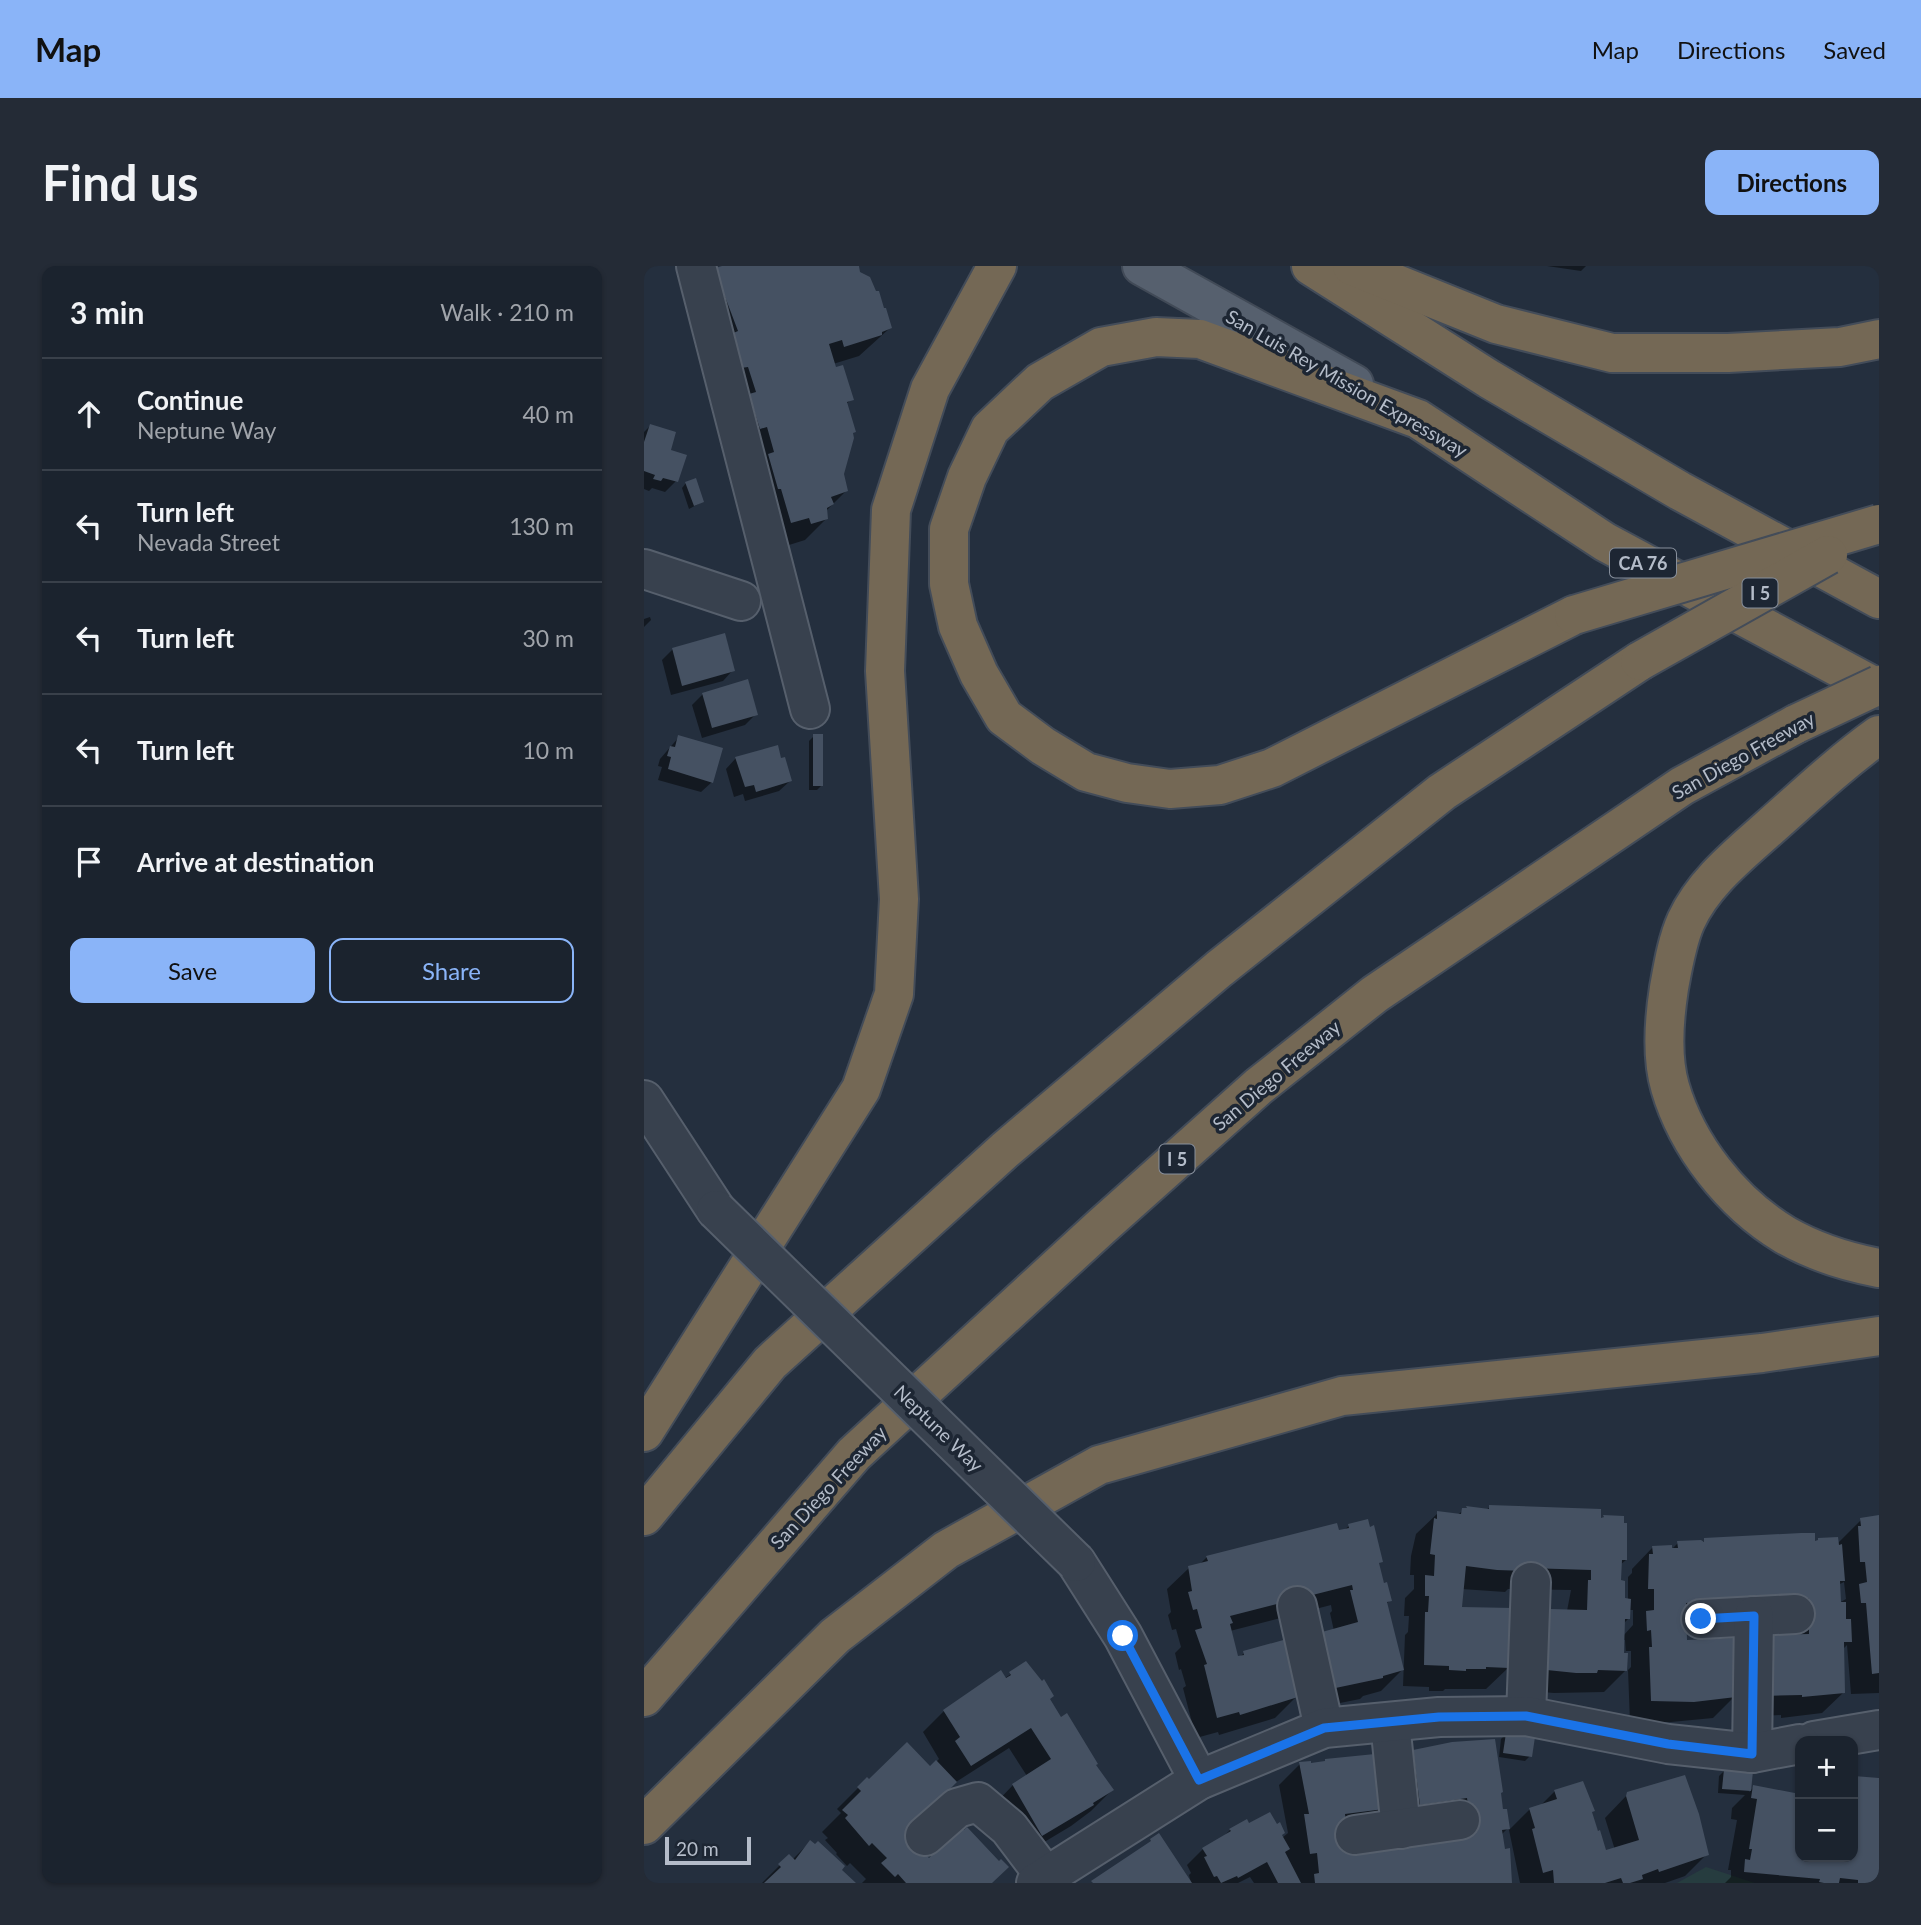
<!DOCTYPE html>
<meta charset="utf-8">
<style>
body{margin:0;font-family:Lato,sans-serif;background:#242b36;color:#f1f3f6}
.controls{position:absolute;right:21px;bottom:21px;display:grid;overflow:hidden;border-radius:14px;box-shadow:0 2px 5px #0004}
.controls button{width:63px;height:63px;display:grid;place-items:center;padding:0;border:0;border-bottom:2px solid #39404a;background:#1b232e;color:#f1f3f6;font:35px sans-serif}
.scale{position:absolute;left:21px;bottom:18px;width:86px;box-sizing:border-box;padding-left:7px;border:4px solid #b4bcc9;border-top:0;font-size:19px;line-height:24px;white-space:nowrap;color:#b4bcc9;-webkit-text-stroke:5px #1d2633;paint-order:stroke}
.stop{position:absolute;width:21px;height:21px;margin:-16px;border:5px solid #1a73e8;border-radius:50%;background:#fff}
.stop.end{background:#1a73e8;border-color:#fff;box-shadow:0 2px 7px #0008}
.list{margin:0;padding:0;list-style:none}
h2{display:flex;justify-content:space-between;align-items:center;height:91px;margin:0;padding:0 28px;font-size:30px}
h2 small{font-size:23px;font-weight:400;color:#a0a4aa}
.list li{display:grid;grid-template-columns:46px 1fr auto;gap:21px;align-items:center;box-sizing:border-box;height:112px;padding:0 28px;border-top:2px solid #39404a}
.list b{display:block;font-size:26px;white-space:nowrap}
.list p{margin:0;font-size:23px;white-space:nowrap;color:#a0a4aa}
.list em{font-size:23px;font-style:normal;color:#a0a4aa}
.actions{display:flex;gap:14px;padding:21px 28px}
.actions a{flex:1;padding:16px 0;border:2px solid #8ab4f8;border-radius:14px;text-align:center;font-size:24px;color:#8ab4f8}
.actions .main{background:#8ab4f8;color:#111}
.icon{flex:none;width:38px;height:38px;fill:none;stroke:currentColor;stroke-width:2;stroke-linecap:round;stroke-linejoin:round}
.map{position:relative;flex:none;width:1235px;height:1617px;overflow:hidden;border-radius:14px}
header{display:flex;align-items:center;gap:42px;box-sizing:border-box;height:98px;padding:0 35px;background:#8ab4f8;color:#111}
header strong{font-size:33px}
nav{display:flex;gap:38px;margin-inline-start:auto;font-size:24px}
.intro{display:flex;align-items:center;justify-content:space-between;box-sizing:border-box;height:168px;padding:0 42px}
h1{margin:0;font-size:49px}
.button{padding:18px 32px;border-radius:14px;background:#8ab4f8;color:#111;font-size:24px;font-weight:700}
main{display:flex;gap:42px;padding:0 42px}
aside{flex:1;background:#1b232e;border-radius:14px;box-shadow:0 2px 5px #0004}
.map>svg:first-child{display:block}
</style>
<header>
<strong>Map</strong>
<nav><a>Map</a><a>Directions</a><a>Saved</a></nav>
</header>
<div class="intro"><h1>Find us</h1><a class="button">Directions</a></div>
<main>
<aside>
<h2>3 min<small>Walk · 210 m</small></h2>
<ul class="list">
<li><svg class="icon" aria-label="ahead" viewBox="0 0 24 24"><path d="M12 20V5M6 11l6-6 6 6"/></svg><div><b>Continue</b><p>Neptune Way</p></div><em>40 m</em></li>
<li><svg class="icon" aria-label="left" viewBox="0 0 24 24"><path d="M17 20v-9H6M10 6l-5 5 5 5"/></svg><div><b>Turn left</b><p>Nevada Street</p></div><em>130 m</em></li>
<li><svg class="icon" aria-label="left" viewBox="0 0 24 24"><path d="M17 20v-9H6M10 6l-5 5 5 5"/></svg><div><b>Turn left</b></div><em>30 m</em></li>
<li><svg class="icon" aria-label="left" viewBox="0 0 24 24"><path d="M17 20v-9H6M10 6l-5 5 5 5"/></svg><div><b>Turn left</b></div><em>10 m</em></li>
<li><svg class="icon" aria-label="arrive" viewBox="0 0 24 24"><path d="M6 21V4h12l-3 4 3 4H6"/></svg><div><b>Arrive at destination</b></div></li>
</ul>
<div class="actions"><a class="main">Save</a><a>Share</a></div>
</aside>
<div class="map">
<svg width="1235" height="1617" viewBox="0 0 1235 1617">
<rect width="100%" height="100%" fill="#242f3e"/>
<polygon fill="#263c3f" points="1062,1601 1111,1617 1033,1617"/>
<g fill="#0007" fill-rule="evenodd">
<polygon points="84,0 213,0 215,7 246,62 215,90 189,98 208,133 202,138 207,168 198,208 202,225 181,246 182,253 161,274 145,279 143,272 126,277 58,49"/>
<polygon points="903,0 942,0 937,5"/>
<polygon points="6,160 24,185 40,190 32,215 21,226 8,222 5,225 0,223 0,166"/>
<polygon points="42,217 58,236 45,243 38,222"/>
<polygon points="6,351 7,354 0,361 0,353"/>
<polygon points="29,383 89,404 79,415 27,429 18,394"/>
<polygon points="59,428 112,448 101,459 58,472 48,439"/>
<polygon points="170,470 178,519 173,524 165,524 165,475"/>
<polygon points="35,471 68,516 57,526 14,514 18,501 14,500 16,493"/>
<polygon points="92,492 146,515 135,525 101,535 99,528 90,531 82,503"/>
<path d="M846,1241L955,1256L960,1251L982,1294L976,1299V1316L979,1334H984V1311L988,1307V1303L1009,1281L1026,1285L1034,1277H1058L1061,1274L1193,1278L1217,1254H1235V1427L1207,1428L1203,1379L1198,1384L1200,1426L1178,1447L1137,1452V1449L1099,1451L1144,1370L1145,1353L1041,1357V1375L1092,1376L1090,1431L1069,1452L1027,1456H986L984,1404L987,1401V1385H982V1388L981,1374H979L981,1405L960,1426L910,1427L873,1424L923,1345L927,1324L864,1323L861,1326L818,1323L816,1342L864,1402L842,1423H801L799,1425H785V1421L759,1420L761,1369L764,1366L765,1350H760L761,1332L770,1323V1309H766L767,1290L772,1268L794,1247L813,1249L823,1242L842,1244ZM1200,1316L1202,1333L1195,1337L1194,1319ZM985,1344H989V1359L979,1370V1358L985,1352Z"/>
<polygon points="705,1260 737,1295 733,1299 746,1334 742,1338 759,1403 737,1425 719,1430 716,1433 661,1444 653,1416 690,1365 686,1347 688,1345 687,1339 586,1365 593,1394 600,1387 652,1431 631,1452 575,1469 574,1466 552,1472 539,1422 542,1420 537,1403 535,1404 531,1387 537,1381 532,1363 528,1364 524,1349 527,1346 523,1323 545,1302 555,1299 563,1291 694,1266 700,1264"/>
<polygon points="382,1397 404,1434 468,1524 447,1545 427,1560 377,1590 348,1541 369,1519 383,1510 365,1482 312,1516 259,1567 285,1595 347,1617 218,1617 222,1613 206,1597 203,1600 192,1588 193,1587 181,1574 184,1572 178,1566 197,1547 193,1543 223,1513 225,1515 286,1502 295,1493 279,1466 300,1445 360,1413"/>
<polygon points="862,1468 886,1490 881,1495 855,1491 857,1473"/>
<polygon points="769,1486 855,1528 864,1562 857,1569 867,1617 610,1617 606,1611 594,1617 547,1617 545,1609 547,1607 543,1599 559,1583 579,1571 586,1564 604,1559 637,1569 638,1572 644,1567 635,1519 656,1498 679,1497 755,1559 748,1507"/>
<polygon points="1080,1505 1107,1507 1105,1526 1110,1521 1156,1529 1156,1591 1209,1591 1209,1513 1235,1514 1235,1617 1081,1617 1087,1611 1087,1604 1084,1604 1093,1554 1087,1553 1088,1542 1101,1529 1074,1527 1075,1510"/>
<polygon points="911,1525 947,1546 961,1586 971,1584 961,1552 984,1528 1063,1588 1041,1610 1021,1617 876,1617 865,1564 886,1543 896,1540"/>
<polygon points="166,1576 210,1617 118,1617 145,1590 148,1594"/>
</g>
<g fill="#455162">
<polygon points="78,0 215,0 216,6 226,11 232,25 235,25 240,42 242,42 248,62 238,66 238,69 200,81 198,74 185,78 192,101 199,99 210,134 203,136 212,166 209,167 210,172 200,208 204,225 187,231 190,238 183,242 184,253 167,258 165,252 147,257 137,223 134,223 124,188 130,186 123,161 116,163 105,128 112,126 104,101 97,102 87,68 94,65 80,28 75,30 68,3"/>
<polygon points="6,158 32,166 27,184 43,189 34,216 19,212 17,215 9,213 11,209 0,205 0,176"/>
<polygon points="52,212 60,236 50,240 41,216"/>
<polygon points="81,367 91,405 38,420 28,382"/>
<polygon points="104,413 114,449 68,462 58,427"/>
<rect x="169" y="468" width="10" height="52"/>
<polygon points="34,469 79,482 69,517 24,503 27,491 23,490 26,480 31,481"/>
<polygon points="134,479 137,492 141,491 148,515 112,526 110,519 101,521 91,491"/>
<polygon points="845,1239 957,1243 957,1252 960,1251 959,1249 980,1250 980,1257 983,1257 983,1294 978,1294 977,1314 981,1315 981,1332 987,1333 986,1353 981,1353 980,1387 984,1387 983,1405 954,1404 953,1407 932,1407 893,1403 904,1365 905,1343 943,1344 944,1314 947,1314 947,1304 884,1302 884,1305 853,1304 822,1300 818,1341 869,1342 865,1402 842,1401 842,1403 822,1403 822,1405 805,1404 805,1400 780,1399 781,1346 784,1346 785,1330 781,1330 781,1309 790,1310 791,1289 786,1288 790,1252 793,1253 793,1245 817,1248 818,1242 823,1242 822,1240 845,1243"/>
<polygon points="1235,1249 1235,1407 1228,1408 1222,1337 1217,1337 1215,1318 1223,1316 1221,1296 1216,1296 1214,1260 1217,1260 1216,1252"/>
<polygon points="724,1253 726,1261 730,1259 739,1296 735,1297 740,1317 743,1316 748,1335 743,1336 760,1404 739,1410 739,1412 682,1424 681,1386 683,1386 678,1366 714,1356 706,1324 709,1324 708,1319 586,1350 589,1357 586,1358 594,1390 600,1389 599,1385 643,1373 654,1431 596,1449 595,1446 573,1452 560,1399 563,1398 551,1364 558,1362 553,1343 549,1344 544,1326 548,1325 544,1300 564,1295 562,1290 693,1257 695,1264 705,1262 704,1258"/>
<polygon points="1157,1267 1171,1267 1171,1275 1174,1274 1174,1272 1194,1271 1195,1279 1198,1278 1201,1315 1196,1315 1197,1336 1202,1336 1202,1353 1207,1353 1208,1376 1200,1376 1201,1427 1158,1431 1158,1429 1119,1430 1126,1369 1165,1368 1165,1332 1042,1337 1043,1374 1090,1372 1092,1431 1050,1436 1007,1435 1005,1381 1008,1381 1007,1364 1003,1365 1002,1345 1010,1344 1010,1323 1004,1323 1005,1288 1009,1288 1008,1280 1028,1279 1028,1282 1034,1282 1033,1275 1057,1274 1060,1276 1060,1272"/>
<polygon points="382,1395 398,1415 400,1413 410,1430 406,1433 417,1451 423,1447 454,1498 452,1499 470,1524 449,1537 450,1539 398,1570 368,1518 407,1493 387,1462 327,1500 311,1475 316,1471 299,1444 357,1404 362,1412 367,1409 365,1406"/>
<polygon points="862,1467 891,1471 888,1491 859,1487"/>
<polygon points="851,1473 859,1526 857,1527 859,1543 863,1543 866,1563 858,1564 861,1583 866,1582 868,1617 671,1617 670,1608 675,1607 673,1587 666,1588 660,1548 665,1548 655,1496 667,1495 667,1497 681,1495 681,1493 741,1487 748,1542 701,1548 705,1586 828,1570 823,1532 776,1539 769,1484 808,1476"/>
<polygon points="263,1476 286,1500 292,1494 313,1516 261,1567 285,1592 317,1561 320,1564 323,1561 355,1595 357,1593 365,1601 348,1617 262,1617 254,1608 251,1611 237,1597 243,1592 228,1577 225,1580 201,1552 204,1549 198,1544 217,1525 213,1521 223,1511 225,1513"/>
<polygon points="1080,1503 1109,1505 1107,1525 1078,1523"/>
<polygon points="1041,1509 1055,1548 1065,1589 1015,1606 1014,1603 998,1609 999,1613 986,1617 979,1617 977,1612 961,1617 910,1617 909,1604 899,1607 888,1563 891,1562 885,1542 913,1533 910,1524 939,1515 951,1545 948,1546 954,1565 956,1564 962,1584 995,1574 982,1530 983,1526"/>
<polygon points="1210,1510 1235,1512 1235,1617 1214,1617 1214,1614 1196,1612 1195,1617 1180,1617 1175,1616 1176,1613 1100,1606 1101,1593 1106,1594 1108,1583 1105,1583 1113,1533 1107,1532 1109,1519 1156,1528 1156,1591 1209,1591"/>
<polygon points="626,1546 633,1558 636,1556 641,1567 638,1569 646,1583 641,1586 657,1617 634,1617 623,1596 594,1612 593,1610 577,1617 573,1610 570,1611 560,1591 563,1590 558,1582 587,1565 585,1563 603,1553 605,1557"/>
<polygon points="515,1567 548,1617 449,1617 447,1615 507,1575 506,1573"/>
<polygon points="166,1574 171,1578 174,1575 201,1600 198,1604 212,1617 120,1617 137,1601 134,1598 145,1588 151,1594"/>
</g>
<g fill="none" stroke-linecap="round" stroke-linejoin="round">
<g stroke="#565f6c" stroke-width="42">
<g id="minor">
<polyline points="52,0 166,443"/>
<polyline points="0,303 97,335"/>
<polyline points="0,834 72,944"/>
<polyline points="432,1296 479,1370 555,1514"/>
<polyline points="653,1340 680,1462"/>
<polyline points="1057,1353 1151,1348"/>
<polyline points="882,1450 887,1316"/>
<polyline points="746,1457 757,1563"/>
<polyline points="1170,1475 1235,1464"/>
<polyline points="1108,1487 1110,1350"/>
<polyline points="711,1569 816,1554"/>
<polyline points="281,1570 313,1542 334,1536 365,1562 402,1611"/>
<polyline points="392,1617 555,1514 680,1462 795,1451 882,1450 1024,1478 1108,1487 1156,1478"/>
</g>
</g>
<g stroke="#414a57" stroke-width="42">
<polyline id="major" points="498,0 710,118"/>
</g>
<g stroke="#434c59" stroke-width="42">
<g id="highway">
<polyline points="667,0 845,113 1036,225 1235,333"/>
<polyline points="708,0 852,58 968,87 1084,87 1196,81 1235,73"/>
<polyline points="930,349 628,502 576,519 526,523 483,517 442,506 399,480 360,451 335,408 314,360 305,318 305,263 323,211 346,163 396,116 457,81 512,71 556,73 774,153 961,276 1235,423"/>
<path d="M1235,469C1196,497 1162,529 1126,561C1095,589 1060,616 1042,655C1033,675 1029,700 1025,722C1020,754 1017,790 1026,821C1043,880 1088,937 1141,969C1169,985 1203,996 1235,1002"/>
<polyline points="0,1166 217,823 250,728 255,633 241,405 247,244 286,123 353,0"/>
<polyline points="0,1250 126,1097 361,884 575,703 798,526 996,395"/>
<polyline points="0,1431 210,1188 457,961 615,820 731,728 1038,520 1152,458"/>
<polyline points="0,1559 191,1370 302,1284 455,1199 698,1130 1118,1087 1235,1070"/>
</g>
</g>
<use href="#minor" stroke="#38414e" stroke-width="38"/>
<use href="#major" stroke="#56606e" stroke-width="38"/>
<use href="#highway" stroke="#746855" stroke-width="38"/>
<g stroke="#565f6c" stroke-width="42" stroke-linecap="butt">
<polyline id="minor-bridge" points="72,944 432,1296"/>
</g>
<g stroke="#434c59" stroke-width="42" stroke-linecap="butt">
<g id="highway-bridge">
<polyline points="930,349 1235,258"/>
<polyline points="996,395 1184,289"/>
<polyline points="1152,458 1235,419"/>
</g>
</g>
<use href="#minor-bridge" stroke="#38414e" stroke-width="38"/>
<use href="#highway-bridge" stroke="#746855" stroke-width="38"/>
</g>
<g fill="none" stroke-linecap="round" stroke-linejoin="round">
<polyline stroke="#1a73e8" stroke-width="9" points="479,1370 555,1514 680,1462 795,1451 882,1450 1024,1478 1108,1488 1110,1350 1057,1353"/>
</g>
<g text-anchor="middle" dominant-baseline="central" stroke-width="7" stroke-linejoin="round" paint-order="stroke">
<g fill="#1d2633" stroke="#878f9c" stroke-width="2">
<rect x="966" y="282.5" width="66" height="29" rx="5"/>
<rect x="1098.5" y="312.5" width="35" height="29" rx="5"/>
<rect x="515.5" y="878.5" width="35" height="29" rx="5"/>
</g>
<g font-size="18" font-weight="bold" fill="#b4bcc9">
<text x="999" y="297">CA 76</text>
<text x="1116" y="327">I 5</text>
<text x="533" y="893">I 5</text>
</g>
<g font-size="19" fill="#b4bcc9" stroke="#1d2633">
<text transform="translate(703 117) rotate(30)">San Luis Rey Mission Expressway</text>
<text transform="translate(1099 489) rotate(-29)">San Diego Freeway</text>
<text transform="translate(632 809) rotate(-40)">San Diego Freeway</text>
<text transform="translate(295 1162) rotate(44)">Neptune Way</text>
<text transform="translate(184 1221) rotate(-47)">San Diego Freeway</text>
</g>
</g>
</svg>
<div class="controls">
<button>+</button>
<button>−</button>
</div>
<div class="scale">20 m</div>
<div class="stop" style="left:479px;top:1370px"></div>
<div class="stop end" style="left:1057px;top:1353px"></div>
</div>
</main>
